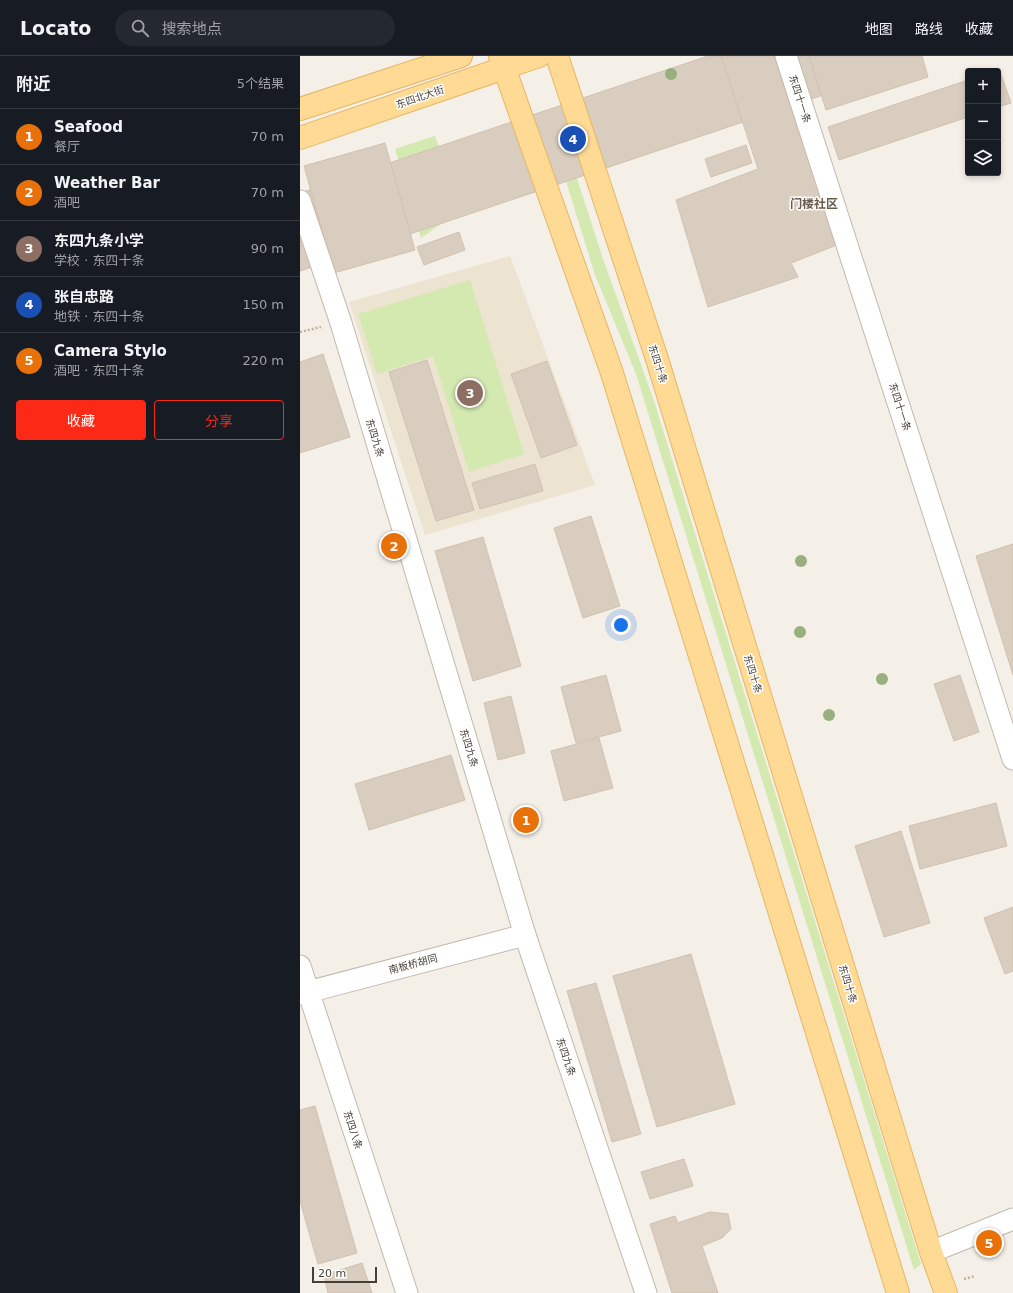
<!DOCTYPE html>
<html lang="zh">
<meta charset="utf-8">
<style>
body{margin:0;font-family:"DejaVu Sans","Noto Sans SC",sans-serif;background:#242831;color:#f1f3f6}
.controls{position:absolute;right:12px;top:12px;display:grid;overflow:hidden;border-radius:4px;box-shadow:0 2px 6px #0003}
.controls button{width:36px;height:36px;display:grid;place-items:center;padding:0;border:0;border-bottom:1px solid #363941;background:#171b24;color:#f1f3f6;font:20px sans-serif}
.scale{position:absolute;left:12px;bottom:10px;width:65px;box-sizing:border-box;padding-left:4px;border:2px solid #473f36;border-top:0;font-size:11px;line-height:14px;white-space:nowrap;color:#473f36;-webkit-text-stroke:3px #fff;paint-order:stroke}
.you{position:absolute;left:321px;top:569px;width:14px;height:14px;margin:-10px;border:3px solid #fff;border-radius:50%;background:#1a73e8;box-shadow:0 0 0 6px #1a73e833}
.badge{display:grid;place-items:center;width:26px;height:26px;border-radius:50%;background:#fc2916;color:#fff;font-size:13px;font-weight:700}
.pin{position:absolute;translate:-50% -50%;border:2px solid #fff;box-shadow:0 1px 4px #0006}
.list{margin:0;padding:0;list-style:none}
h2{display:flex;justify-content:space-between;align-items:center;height:52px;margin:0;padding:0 16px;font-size:17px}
h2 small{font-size:13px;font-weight:400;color:#9ea1a6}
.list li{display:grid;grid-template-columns:26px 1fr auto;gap:12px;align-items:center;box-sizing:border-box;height:56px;padding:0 16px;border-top:1px solid #363941}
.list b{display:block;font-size:15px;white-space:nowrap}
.list p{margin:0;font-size:13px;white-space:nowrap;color:#9ea1a6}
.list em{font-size:13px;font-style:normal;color:#9ea1a6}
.actions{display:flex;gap:8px;padding:12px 16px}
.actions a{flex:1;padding:9px 0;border:1px solid #fc2916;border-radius:4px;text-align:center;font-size:14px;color:#fc2916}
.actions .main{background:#fc2916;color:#fff}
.icon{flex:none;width:22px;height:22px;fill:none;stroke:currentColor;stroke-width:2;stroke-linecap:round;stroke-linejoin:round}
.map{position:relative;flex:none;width:713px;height:1237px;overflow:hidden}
header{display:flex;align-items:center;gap:24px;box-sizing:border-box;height:56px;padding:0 20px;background:#171b24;border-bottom:1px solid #363941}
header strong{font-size:19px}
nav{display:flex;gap:22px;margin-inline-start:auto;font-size:14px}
.search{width:280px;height:36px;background:#242831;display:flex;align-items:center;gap:10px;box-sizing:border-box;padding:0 14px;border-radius:22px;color:#9ea1a6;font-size:15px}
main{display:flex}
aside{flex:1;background:#171b24}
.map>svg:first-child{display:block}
</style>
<header>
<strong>Locato</strong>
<div class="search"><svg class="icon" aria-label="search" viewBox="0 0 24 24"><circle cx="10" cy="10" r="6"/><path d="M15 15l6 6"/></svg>搜索地点</div>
<nav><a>地图</a><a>路线</a><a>收藏</a></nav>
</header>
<main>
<aside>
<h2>附近<small>5个结果</small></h2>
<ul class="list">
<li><span class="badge" style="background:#e8710a">1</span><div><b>Seafood</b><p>餐厅</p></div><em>70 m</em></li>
<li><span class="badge" style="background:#e8710a">2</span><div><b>Weather Bar</b><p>酒吧</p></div><em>70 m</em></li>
<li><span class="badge" style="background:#8d6e63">3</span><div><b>东四九条小学</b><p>学校 · 东四十条</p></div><em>90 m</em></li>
<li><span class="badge" style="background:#1a4fb4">4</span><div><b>张自忠路</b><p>地铁 · 东四十条</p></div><em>150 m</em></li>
<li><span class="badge" style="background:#e8710a">5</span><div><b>Camera Stylo</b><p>酒吧 · 东四十条</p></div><em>220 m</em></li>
</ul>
<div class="actions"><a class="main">收藏</a><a>分享</a></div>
</aside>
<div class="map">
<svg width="713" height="1237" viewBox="0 0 713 1237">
<rect width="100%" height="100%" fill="#f4efe7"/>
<polygon fill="#ede3d1" points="210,200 295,429 125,479 49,246"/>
<g fill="#d3e9b0">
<polygon points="255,54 302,200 354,345 621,1208 614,1214 336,318 295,219 245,57"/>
<polygon points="135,80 161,154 121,182 95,93"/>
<polygon points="170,224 224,398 169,416 133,300 77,318 58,258"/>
</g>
<g fill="#d9cdbf" stroke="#d1c1b0">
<polygon points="408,0 540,0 550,30 0,215 0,137"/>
<polygon points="421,0 474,0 537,189 491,207 498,221 408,251 376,144 458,113"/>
<polygon points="509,0 622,0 628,21 526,54"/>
<polygon points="699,13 711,47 698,51 698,15 694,15"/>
<polygon points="668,24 668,61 539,104 528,71"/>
<polygon points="85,87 115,194 34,217 4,110"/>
<polygon points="446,89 452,107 411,121 405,103"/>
<polygon points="159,176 165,194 124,209 117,191"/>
<polygon points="23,298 50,381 0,397 0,306"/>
<polygon points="127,304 174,454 136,465 89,316"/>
<polygon points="247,305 277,389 241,402 211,318"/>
<polygon points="235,408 243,435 180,453 172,427"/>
<polygon points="291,460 320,550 283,562 254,472"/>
<polygon points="183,481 221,610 173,625 135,495"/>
<polygon points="713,488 713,619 676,500"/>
<polygon points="306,619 321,675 276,687 261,631"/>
<polygon points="660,619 679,676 654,685 634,628"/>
<polygon points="211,640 225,697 198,704 184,647"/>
<polygon points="299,682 313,732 264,745 251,695"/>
<polygon points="151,699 165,744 69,774 55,728"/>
<polygon points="696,747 707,790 620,813 609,770"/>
<polygon points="601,775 630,867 584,881 555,790"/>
<polygon points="713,851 713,915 705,918 684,862"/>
<polygon points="391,898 435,1048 357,1071 313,920"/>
<polygon points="296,927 341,1078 312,1086 267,935"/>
<polygon points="15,1050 57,1197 18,1208 0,1145 0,1054"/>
<polygon points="384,1103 393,1130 350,1143 341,1116"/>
<polygon points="410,1156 428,1158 431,1173 422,1182 402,1190 418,1237 372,1237 350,1168 375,1160 378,1167"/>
<polygon points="62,1207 72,1237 28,1237 24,1219"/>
</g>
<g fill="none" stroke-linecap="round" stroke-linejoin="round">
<g stroke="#c2b9ad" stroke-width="23">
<g id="minor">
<polyline points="486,0 713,703"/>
<polyline points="0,145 41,267 225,879 346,1237"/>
<polyline points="0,910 107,1237"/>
<polyline points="0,938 225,879"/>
<polyline points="631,1196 713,1163"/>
</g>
</g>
<g stroke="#e5b664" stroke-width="24">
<g id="major">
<polyline points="200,0 312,317 598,1237"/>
<polyline points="257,0 357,303 584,1044 631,1196 646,1237"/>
<polyline points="0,53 161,0"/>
<polyline points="0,82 239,0"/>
</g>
</g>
<g stroke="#c1b19b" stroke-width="2.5" stroke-dasharray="2 2" stroke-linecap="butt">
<polyline points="0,276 21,271"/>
<polyline points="664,1223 675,1220"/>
</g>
<use href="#minor" stroke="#fff" stroke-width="21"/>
<use href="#major" stroke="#ffda95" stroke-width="22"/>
</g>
<g fill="#98af7e">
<circle cx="371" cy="18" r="6"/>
<circle cx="501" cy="505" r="6"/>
<circle cx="500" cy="576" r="6"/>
<circle cx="582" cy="623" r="6"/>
<circle cx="529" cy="659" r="6"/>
</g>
<g text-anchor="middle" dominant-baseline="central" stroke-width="3" stroke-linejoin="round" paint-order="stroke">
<g font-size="10" fill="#473f36" stroke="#fff">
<text transform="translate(120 41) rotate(-19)">东四北大街</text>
<text transform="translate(500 43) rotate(72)">东四十一条</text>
<text transform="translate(358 308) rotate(72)">东四十条</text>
<text transform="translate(600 351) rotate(72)">东四十一条</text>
<text transform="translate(75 382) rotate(73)">东四九条</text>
<text transform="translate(453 618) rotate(73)">东四十条</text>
<text transform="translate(169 692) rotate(73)">东四九条</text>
<text transform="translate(113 908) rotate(-15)">南板桥胡同</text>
<text transform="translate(548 928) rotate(73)">东四十条</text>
<text transform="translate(266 1001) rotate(71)">东四九条</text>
<text transform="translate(53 1074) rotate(72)">东四八条</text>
</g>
<g font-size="12" font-weight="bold" fill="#6a5c4d" stroke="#fff">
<text x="514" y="148">门楼社区</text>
</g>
</g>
</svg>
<div class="controls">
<button>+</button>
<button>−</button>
<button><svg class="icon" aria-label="layers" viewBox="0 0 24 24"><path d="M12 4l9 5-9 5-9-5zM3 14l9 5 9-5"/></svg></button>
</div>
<div class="scale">20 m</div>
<div class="you"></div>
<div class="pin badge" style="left:226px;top:764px;background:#e8710a">1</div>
<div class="pin badge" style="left:94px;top:490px;background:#e8710a">2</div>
<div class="pin badge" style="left:170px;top:337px;background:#8d6e63">3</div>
<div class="pin badge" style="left:273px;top:83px;background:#1a4fb4">4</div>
<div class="pin badge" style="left:689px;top:1187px;background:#e8710a">5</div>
</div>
</main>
